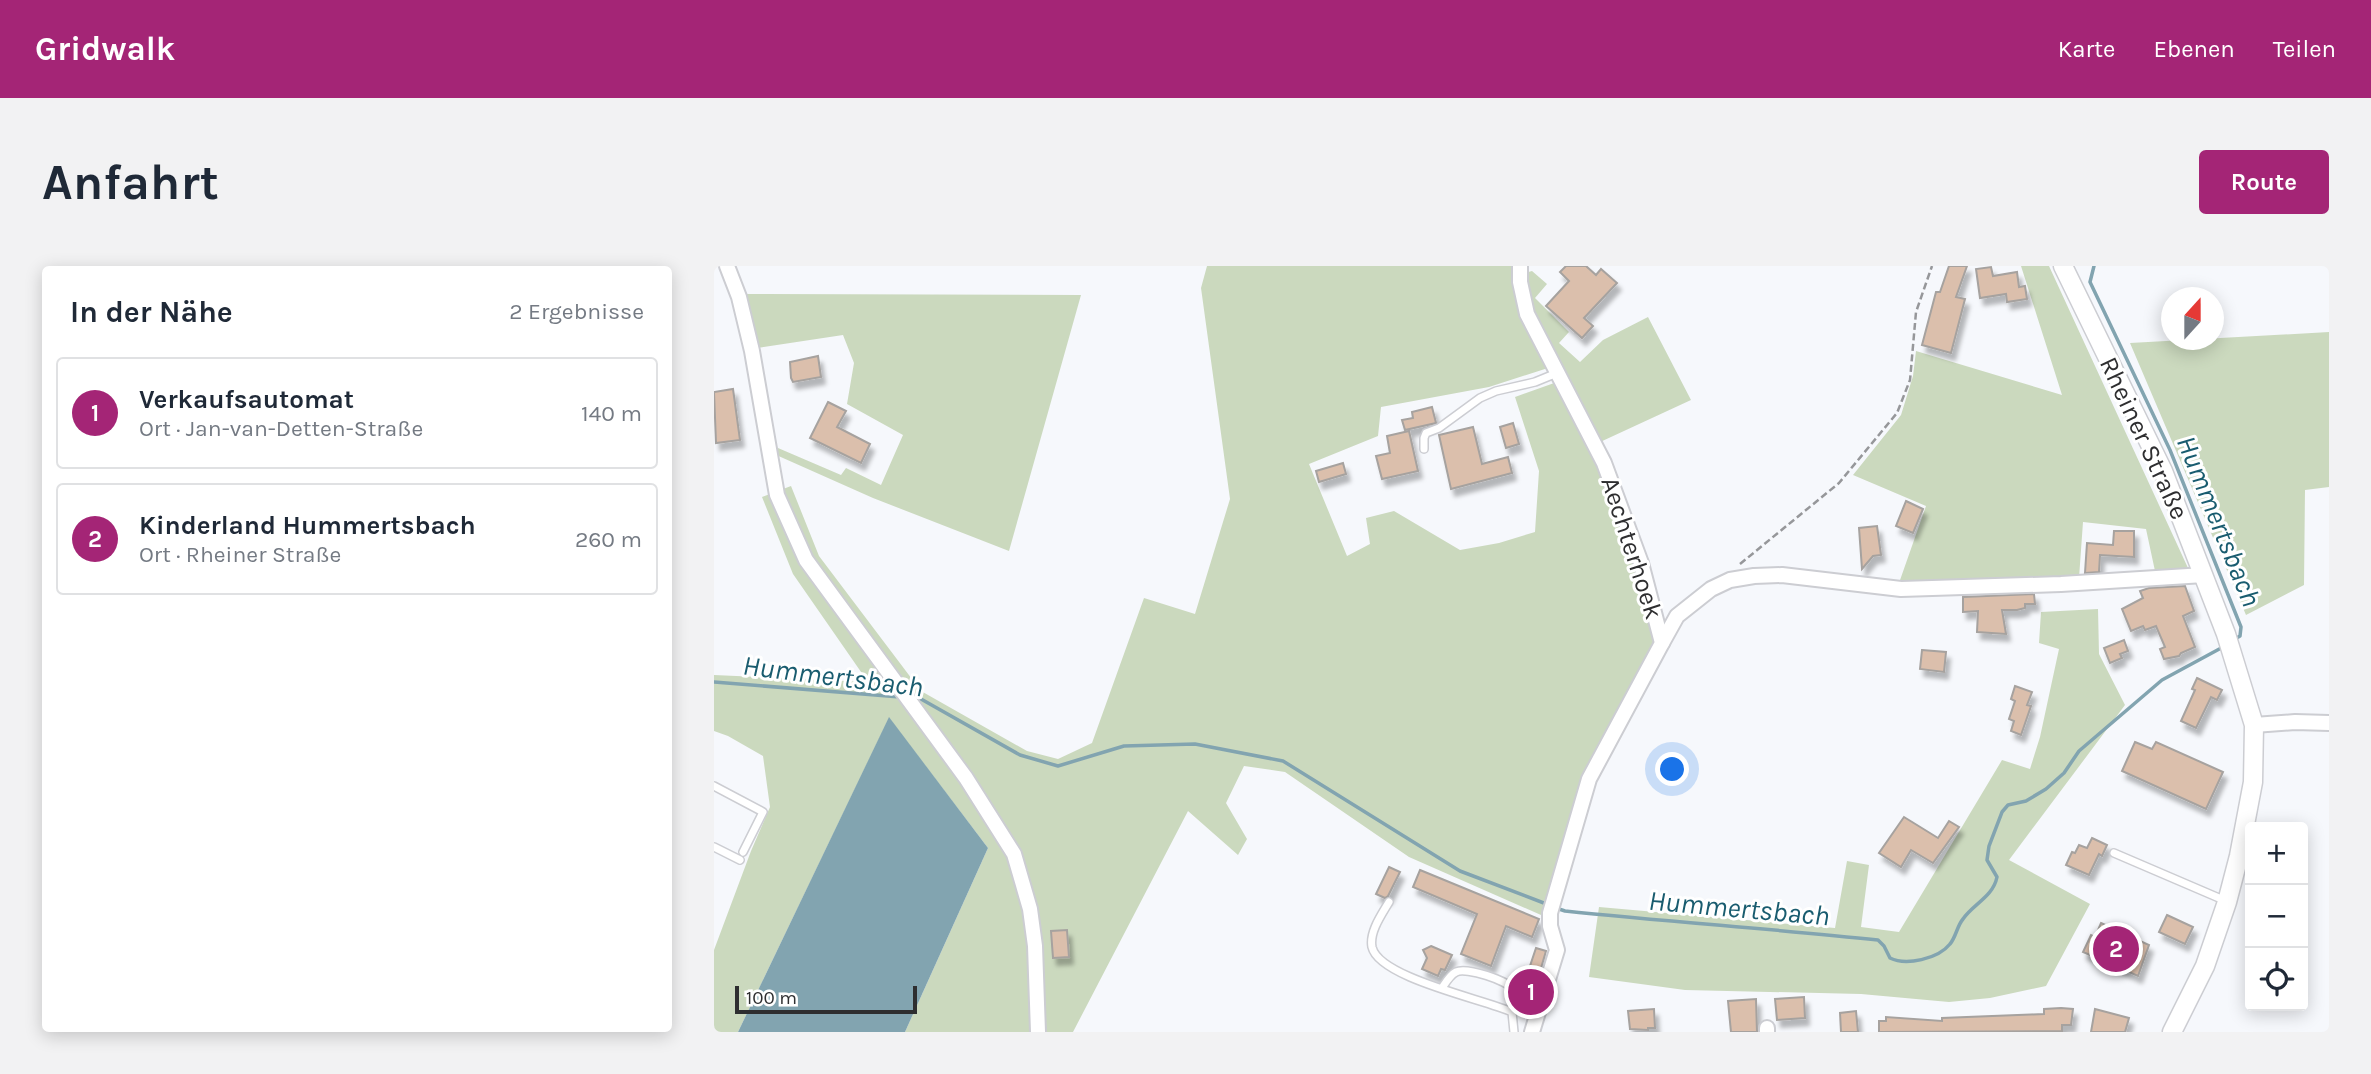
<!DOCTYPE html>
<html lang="de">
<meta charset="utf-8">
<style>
body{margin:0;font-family:Karla,sans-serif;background:#f2f2f3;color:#1f2937}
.controls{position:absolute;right:21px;bottom:21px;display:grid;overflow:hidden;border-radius:7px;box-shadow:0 4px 18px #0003}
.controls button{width:63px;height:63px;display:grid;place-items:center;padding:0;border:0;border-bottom:2px solid #e0e1e3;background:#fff;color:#1f2937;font:35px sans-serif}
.compass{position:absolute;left:1447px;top:21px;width:63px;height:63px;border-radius:50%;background:#fff;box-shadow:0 4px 18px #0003;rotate:21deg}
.scale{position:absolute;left:21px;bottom:18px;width:182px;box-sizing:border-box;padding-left:7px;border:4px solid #2e2e30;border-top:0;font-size:19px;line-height:24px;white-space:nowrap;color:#2e2e30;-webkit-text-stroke:5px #fff;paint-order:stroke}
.you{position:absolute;left:959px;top:504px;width:24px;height:24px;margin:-18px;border:5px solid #fff;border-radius:50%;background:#1a73e8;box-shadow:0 0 0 10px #1a73e833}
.badge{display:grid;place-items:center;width:46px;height:46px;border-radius:50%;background:#a42576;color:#fff;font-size:23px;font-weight:700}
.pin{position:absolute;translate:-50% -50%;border:4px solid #fff;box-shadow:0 2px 7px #0006}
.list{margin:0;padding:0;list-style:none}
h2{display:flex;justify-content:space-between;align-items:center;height:91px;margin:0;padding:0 28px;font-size:30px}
h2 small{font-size:23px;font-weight:400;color:#747a83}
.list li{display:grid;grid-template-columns:46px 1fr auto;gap:21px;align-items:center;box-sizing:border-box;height:112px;margin:0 14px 14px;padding:0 14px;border:2px solid #e0e1e3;border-radius:7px}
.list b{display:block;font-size:26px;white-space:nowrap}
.list p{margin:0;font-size:23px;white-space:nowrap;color:#747a83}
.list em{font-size:23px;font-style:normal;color:#747a83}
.icon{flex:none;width:38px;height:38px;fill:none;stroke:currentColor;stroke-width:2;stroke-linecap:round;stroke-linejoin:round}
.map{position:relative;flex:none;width:1615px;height:766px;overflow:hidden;border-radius:7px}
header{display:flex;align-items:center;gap:42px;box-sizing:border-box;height:98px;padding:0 35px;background:#a42576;color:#fff}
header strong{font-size:33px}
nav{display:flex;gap:38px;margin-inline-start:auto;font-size:24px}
.intro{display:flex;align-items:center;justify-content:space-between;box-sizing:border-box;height:168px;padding:0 42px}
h1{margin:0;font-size:49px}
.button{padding:18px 32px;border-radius:7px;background:#a42576;color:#fff;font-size:24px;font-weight:700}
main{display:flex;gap:42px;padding:0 42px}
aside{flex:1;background:#fff;border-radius:7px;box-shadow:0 4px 18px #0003}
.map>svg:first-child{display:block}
</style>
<header>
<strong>Gridwalk</strong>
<nav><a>Karte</a><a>Ebenen</a><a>Teilen</a></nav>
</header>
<div class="intro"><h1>Anfahrt</h1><a class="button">Route</a></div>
<main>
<aside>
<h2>In der Nähe<small>2 Ergebnisse</small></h2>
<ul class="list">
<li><span class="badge">1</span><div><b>Verkaufsautomat</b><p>Ort · Jan-van-Detten-Straße</p></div><em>140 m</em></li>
<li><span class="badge">2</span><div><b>Kinderland Hummertsbach</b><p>Ort · Rheiner Straße</p></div><em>260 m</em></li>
</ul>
</aside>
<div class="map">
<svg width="1615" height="766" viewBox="0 0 1615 766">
<defs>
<filter id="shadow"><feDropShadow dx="4" dy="7" stdDeviation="2" flood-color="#0004"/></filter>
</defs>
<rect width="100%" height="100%" fill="#f6f8fc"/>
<g fill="#cbd9be">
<polygon points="493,0 801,0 834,102 775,121 667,141 664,170 595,198 633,290 656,278 652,252 680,245 746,284 785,277 821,266 825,205 801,131 843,116 886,200 924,302 943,378 872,509 827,649 695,591 571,506 530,500 512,537 533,573 524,589 474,545 359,766 191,766 274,582 175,452 24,766 0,766 0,684 37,585 56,541 49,490 14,470 0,465 0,409 154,416 79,308 48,231 77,220 105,290 207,425 313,485 344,493 378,477 430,332 481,348 516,233 487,22"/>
<polygon points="1307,0 1335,0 1474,302 1441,305 1432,263 1369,256 1365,312 1185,317 1212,240 1139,209 1187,149 1199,110 1202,85 1348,129"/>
<polygon points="818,5 833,18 821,32 855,66 845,77 866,96 889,74 934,51 977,134 884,177 818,52 811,7"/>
<polygon points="30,28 367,29 295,285 159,232 60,188 57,179 127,209 132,202 167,219 189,169 133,138 140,97 129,69 43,82"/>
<polygon points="1615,66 1615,221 1591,224 1590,319 1532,349 1416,77"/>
<polygon points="1384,343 1385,388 1411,439 1295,594 1376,638 1332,720 1276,732 1235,736 1147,728 971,724 875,711 885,641 1121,662 1133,595 1155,599 1147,661 1185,666 1288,494 1316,503 1326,471 1345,383 1325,377 1327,346"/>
</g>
<polygon fill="#82a4b0" points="175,451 274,582 191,766 24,766"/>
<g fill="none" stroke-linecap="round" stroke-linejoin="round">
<g stroke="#82a4b0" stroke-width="3.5">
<polyline points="1380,0 1376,16 1456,184 1527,361 1526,370 1521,373"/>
<polyline points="0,416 186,431"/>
<polyline points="201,433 207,433 306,489 344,500 410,480 481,478 569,495 746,605 835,639"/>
<path d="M842,642L851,645C956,656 1060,663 1164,674L1170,680L1176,692C1192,700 1224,693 1236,678C1242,671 1243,660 1249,653C1259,638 1279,631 1283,611L1273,594L1275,580L1288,546L1294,539L1312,535L1332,523L1350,507L1365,485L1448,414L1509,381"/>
</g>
</g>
<g fill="#dbbfac" stroke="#a6a29f" stroke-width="2" filter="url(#shadow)">
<polygon points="852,0 872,0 882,9 887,3 903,17 870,52 879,60 868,72 832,40 855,15 846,6"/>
<polygon points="1235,0 1253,0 1242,31 1251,33 1237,87 1208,79 1222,26 1226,26"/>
<polygon points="1277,1 1279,10 1303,6 1305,21 1311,20 1313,33 1293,36 1292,28 1266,32 1262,3"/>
<polygon points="104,90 107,111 79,116 77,112 76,96"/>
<polygon points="19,123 26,174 2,177 0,126"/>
<polygon points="114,136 132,145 123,161 156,178 147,197 96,172"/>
<polygon points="718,141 722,157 691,164 688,154 699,152 698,146"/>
<polygon points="799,157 805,178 792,182 786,161"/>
<polygon points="759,161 768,198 794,191 798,207 737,223 725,169"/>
<polygon points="695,165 704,205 668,213 662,190 676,187 673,170"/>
<polygon points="629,197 632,208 605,216 602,205"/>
<polygon points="1192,235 1209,243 1199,267 1182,260"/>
<polygon points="1163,260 1167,289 1159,290 1148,303 1145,262"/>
<polygon points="1400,265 1420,265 1420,291 1386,289 1385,306 1371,307 1373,277 1399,279"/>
<polygon points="1471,320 1480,345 1469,350 1481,381 1467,387 1465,390 1450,393 1446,383 1451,381 1442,360 1431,364 1429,360 1417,365 1408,343 1429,332 1426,325 1435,322"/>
<polygon points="1320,328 1321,338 1311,338 1311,342 1303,344 1288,344 1292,368 1263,366 1264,345 1249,346 1249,331"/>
<polygon points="1410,374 1414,385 1406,388 1408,392 1396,397 1390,382"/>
<polygon points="1208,384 1232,386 1230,406 1206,403"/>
<polygon points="1483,412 1508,424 1503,434 1497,431 1482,462 1467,455 1481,424 1478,423"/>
<polygon points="1301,420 1318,426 1313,439 1317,440 1307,469 1297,465 1300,455 1295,453 1301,435 1297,433"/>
<polygon points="1421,476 1438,483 1442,476 1509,506 1492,543 1408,505"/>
<polygon points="1190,551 1224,572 1235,555 1245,561 1219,597 1197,584 1187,601 1165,587"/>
<polygon points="1378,572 1393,579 1388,590 1385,588 1375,609 1352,599 1358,586 1361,587 1365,579 1373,582"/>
<polygon points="675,601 686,606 674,630 671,632 662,628"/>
<polygon points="706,604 825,653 818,671 792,660 777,700 747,688 763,648 699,621"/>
<polygon points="1453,649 1479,661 1471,678 1445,666"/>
<polygon points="1387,657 1435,679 1424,710 1369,686 1377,669 1381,671"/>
<polygon points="353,664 355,691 339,692 337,665"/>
<polygon points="717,680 738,689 731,704 727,703 724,710 708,703 713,692 709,684"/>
<polygon points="822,682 832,685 817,736 806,733 806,730"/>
<polygon points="1090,731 1091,752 1063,754 1061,733"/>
<polygon points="1042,733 1043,766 1017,766 1014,735"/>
<polygon points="1347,742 1359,743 1357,759 1348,759 1348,765 1165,766 1165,755 1172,755 1172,751 1228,755 1228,752 1330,748 1330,743"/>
<polygon points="940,743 941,762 934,762 934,764 916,763 914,745"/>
<polygon points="1381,743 1415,752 1411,766 1377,766"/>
<polygon points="1142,745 1144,766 1127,766 1126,747"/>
</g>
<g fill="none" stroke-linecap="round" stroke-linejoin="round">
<g stroke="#cccdd2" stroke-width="10">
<g id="service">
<polyline points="710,183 710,172 712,167 725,162 766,132 782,125 821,116 843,107"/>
<polyline points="0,520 49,546 29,586"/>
<polyline points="0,581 26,594"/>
<polyline points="1400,587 1512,635"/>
<path d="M675,636C668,648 655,666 658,681C665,712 769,733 798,746L800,766"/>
<path d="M728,722C732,716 736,709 742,706C752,701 794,714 799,724C802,730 799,739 798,746"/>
</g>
</g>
<g stroke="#cccdd2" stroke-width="18">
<g id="minor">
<polyline points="13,0 25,31 38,85 63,229 92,294 252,512 300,588 316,643 321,680 324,766"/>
<polyline points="806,0 806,16 813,48 890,197 927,297 948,377 875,513 836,647 836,660 843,684 818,766"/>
<polyline points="948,377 963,350 997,323 1016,314 1040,310 1068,309 1187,323 1347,318 1490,309"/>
<polyline points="1540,459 1581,456 1615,457"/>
<polyline points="1053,762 1053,766"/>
</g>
</g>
<g stroke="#cccdd2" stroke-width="21">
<polyline id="tertiary" points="1349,0 1449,205 1512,368 1540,459 1539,516 1525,590 1513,636 1491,700 1458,766"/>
</g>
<polyline stroke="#96979a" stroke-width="2.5" stroke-dasharray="7 3.5" stroke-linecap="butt" points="1026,298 1125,217 1183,147 1196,114 1202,46 1218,0"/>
<use href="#service" stroke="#fff" stroke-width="7"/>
<use href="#minor" stroke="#fff" stroke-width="14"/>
<use href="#tertiary" stroke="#fff" stroke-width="18"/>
</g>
<g text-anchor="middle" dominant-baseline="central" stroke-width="6" stroke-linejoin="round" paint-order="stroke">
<g font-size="26" fill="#2e2e30" stroke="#fff">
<text transform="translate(1430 172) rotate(65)">Rheiner Straße</text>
<text transform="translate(918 282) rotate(72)">Aechterhoek</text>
</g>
<g font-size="28" font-style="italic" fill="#195c6f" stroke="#fff">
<text transform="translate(1505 255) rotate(68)">Hummertsbach</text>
<text transform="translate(119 410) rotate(7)">Hummertsbach</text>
<text transform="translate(1025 642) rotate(5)">Hummertsbach</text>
</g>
</g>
</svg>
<div class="controls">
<button>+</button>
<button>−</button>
<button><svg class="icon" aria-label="locate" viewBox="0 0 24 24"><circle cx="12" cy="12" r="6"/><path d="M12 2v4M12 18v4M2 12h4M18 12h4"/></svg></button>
</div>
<svg class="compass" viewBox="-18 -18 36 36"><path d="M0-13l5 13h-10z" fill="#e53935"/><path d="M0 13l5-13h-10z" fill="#747a83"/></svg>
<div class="scale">100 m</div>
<div class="you"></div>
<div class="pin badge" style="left:817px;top:726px">1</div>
<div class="pin badge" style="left:1402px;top:683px">2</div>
</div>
</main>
